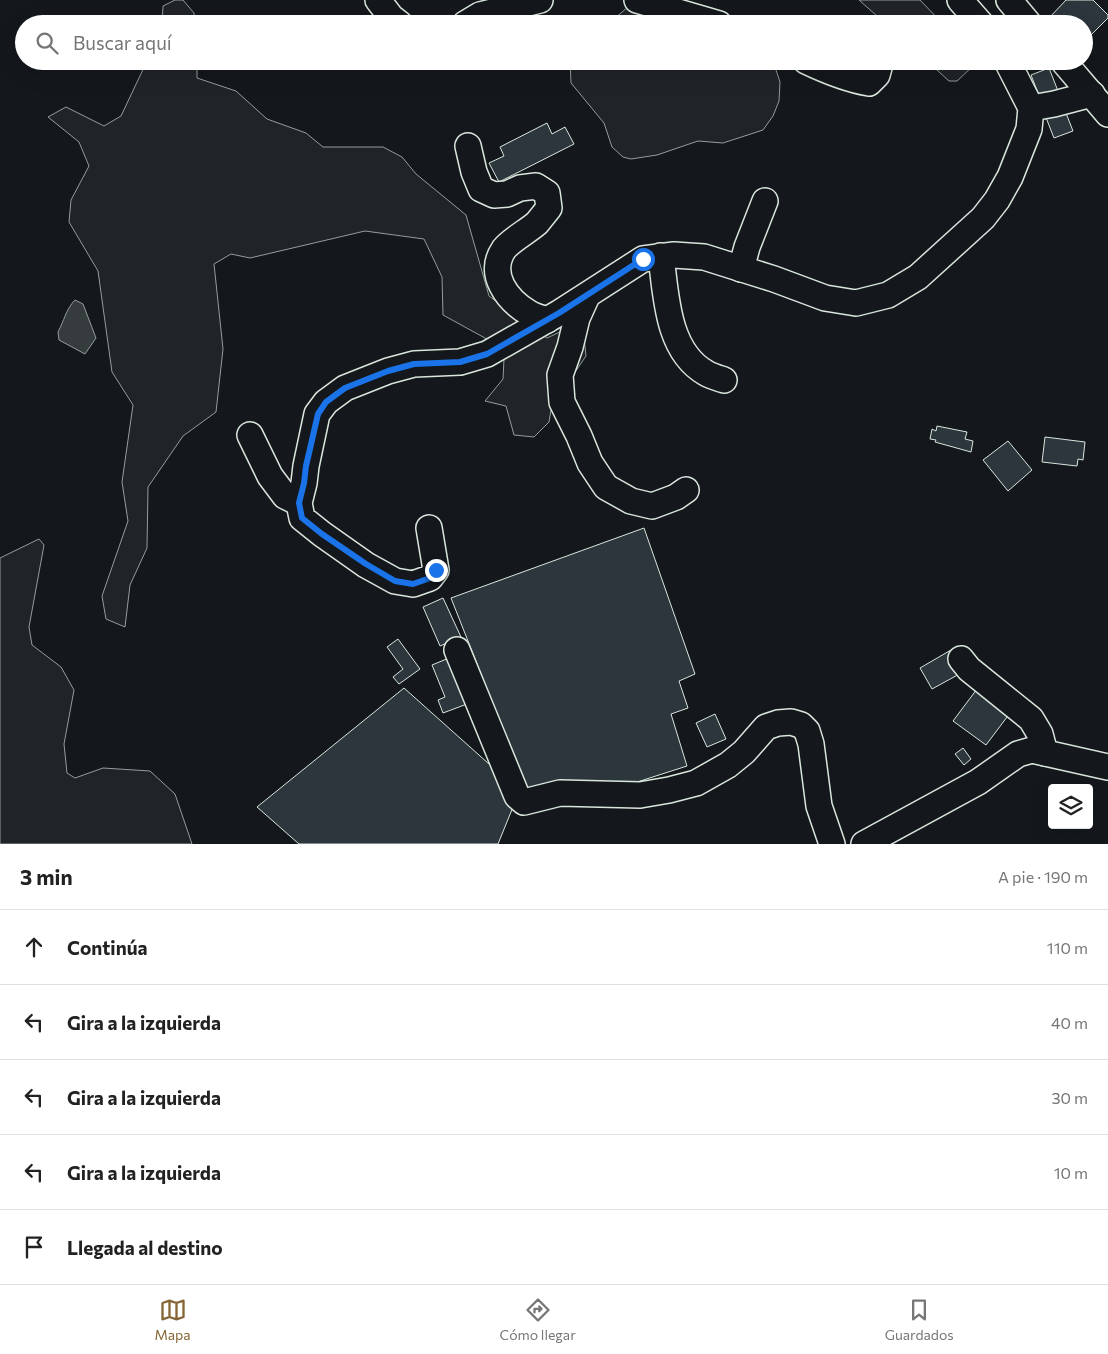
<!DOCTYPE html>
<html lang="es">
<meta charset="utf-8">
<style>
body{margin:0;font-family:Commissioner,sans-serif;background:#f6f6f6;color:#222}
.controls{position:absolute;right:15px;bottom:15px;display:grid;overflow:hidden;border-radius:5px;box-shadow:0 5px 20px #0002}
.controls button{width:45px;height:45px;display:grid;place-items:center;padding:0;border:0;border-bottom:1px solid #e0e0e0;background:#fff;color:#222;font:25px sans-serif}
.stop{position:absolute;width:15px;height:15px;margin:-11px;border:4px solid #1a73e8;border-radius:50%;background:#fff}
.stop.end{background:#1a73e8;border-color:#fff;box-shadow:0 1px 5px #0008}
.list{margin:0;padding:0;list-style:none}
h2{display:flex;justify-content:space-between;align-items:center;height:65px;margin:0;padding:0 20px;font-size:21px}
h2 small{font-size:16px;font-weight:400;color:#767676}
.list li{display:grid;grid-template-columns:32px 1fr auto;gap:15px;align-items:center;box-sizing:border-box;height:75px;padding:0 20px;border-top:1px solid #e0e0e0}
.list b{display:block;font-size:19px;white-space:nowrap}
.list em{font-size:16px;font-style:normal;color:#767676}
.icon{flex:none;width:28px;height:28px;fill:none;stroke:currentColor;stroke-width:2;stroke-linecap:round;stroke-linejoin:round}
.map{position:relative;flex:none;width:1108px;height:844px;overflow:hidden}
.search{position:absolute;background:#fff;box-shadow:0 5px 20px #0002;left:15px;right:15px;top:15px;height:55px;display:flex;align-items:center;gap:12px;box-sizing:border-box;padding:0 18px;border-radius:28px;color:#767676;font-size:19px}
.sheet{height:440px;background:#fff}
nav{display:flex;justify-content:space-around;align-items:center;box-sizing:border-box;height:70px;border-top:1px solid #e0e0e0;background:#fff;font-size:14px;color:#767676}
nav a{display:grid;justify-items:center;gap:2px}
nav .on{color:#856535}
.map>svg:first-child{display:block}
</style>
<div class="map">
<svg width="1108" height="844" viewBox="0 0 1108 844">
<rect width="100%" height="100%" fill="#14181c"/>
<g fill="#202428" stroke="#939e99">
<polygon points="175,0 183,0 194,13 195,24 162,24 163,6"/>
<polygon points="859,0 920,0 943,24 886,24"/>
<polygon points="628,7 681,24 608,24"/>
<polygon points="147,61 197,61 197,78 236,91 267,119 306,133 323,147 383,147 402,157 416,174 466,215 489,296 547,338 566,329 584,337 586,356 569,381 554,392 549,422 534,437 514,435 506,406 485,401 503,379 504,359 494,343 443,315 442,277 424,239 365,231 250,258 231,254 214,264 223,349 216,412 183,436 148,487 147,548 130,585 125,627 106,619 102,596 128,521 122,482 133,405 112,372 98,271 69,222 71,200 89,166 79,142 48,117 66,107 104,126 121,116"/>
<polygon points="570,61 771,61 774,64 780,82 779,101 773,116 763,130 723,143 698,141 657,155 631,159 623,157 612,147 604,123 571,83"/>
<polygon points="927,61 972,61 972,67 957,81 949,81"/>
<polygon points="39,539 44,545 29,627 32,645 61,667 74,690 64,744 67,773 75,778 103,768 150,771 175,794 192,844 0,844 0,558"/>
</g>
<path fill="#363b3e" stroke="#939e99" d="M75,300L83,304L96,338L85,354L59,340L58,332C64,321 66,309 75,300Z"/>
<g fill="#2c363c" stroke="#d8e6dc">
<polygon points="1066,0 1093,0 1108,15 1108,18 1084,42 1084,24 1055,24 1049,18"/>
<polygon points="1049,68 1058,91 1040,98 1031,75"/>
<polygon points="1064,108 1073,131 1054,138 1045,115"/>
<polygon points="547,123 552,134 565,127 574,144 499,182 489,163 504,156 500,147"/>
<polygon points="937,426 967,432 965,439 973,441 971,452 935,442 936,440 930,439 932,429 936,431"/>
<polygon points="1045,437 1085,442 1083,460 1078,459 1077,466 1042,462"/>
<polygon points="1008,441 1032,470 1008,491 983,460"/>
<polygon points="644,528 695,674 679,681 688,708 671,714 687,766 634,783 528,793 451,598"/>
<polygon points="443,598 461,637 440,646 423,607"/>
<polygon points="398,639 420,669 399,684 393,677 403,669 387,647"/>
<polygon points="951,650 963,672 932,689 920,668"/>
<polygon points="449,658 467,704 443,713 438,700 445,697 432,665"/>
<polygon points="404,688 498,772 513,807 498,844 299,844 257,807"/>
<polygon points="977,689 1010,713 986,745 953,721"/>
<polygon points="715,714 726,739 707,747 696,723"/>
<polygon points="963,748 971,759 964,765 955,754"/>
</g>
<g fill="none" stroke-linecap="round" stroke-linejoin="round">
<g stroke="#d8e6dc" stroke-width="28">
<g id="minor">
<polyline points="378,0 391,17 400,24"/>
<polyline points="637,0 719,24"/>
<polyline points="960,0 981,24"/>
<polyline points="1009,0 1029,24"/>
<polyline points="465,24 480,15 540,0"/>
<path d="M806,61C827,71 846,79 869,83L877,75L880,64"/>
<polyline points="1063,61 1108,114"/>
<polyline points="1031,108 1054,104 1092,94"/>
<path d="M468,146L474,172L481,189L494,195L507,194L520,188L536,186L547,193L549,208C545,213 541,218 537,223C528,231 511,240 504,249C487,274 507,300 529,313C534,316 541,318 547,320"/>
<path d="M661,256C666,295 667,351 706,373C711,376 718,378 724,380"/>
<polyline points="741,269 747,247 765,201"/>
<polyline points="587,296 577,318 570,347 560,375 562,402 579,436 590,463 606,487 631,501 652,506 676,497 686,490"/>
<polyline points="250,435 270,476 285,496 299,503"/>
<polyline points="429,528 436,570 430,578 413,584 395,581 366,565 322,534 302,518 299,503 304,483 306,466 317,414 326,402 345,388 388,371 414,364 460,362 487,354 559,313 643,259 674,255 704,257 774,279 825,298 856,303 888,295 918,277 983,218 997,200 1010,177 1029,129 1031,108 1007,61"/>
<polyline points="457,650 517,796 524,802 560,793 640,795 669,790 696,783 728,765 744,752 766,727 778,723 791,722 801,725 807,731 811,744 819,806 832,844"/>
<polyline points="961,659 969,669 1031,719 1040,734 1045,753"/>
<polyline points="864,844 978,782 1018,754 1032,750 1108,767"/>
</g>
</g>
<use href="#minor" stroke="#14181c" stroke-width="25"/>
</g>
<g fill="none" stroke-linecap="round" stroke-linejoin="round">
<polyline stroke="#1a73e8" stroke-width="6" points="436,570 430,578 413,584 395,581 366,564 322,534 302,518 299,503 304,483 306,466 318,414 326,402 345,388 388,371 414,364 460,362 487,354 559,313 643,259"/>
</g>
</svg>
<div class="controls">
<button><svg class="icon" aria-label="layers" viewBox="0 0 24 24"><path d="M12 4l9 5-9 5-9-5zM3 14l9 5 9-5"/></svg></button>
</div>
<div class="stop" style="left:643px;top:259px"></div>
<div class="stop end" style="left:436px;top:570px"></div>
<div class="search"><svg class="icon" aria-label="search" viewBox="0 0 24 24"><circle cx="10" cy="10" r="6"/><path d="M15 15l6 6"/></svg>Buscar aquí</div>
</div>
<section class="sheet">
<h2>3 min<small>A pie · 190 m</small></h2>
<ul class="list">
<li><svg class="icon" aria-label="ahead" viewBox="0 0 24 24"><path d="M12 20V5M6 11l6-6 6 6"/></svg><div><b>Continúa</b></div><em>110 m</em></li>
<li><svg class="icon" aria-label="left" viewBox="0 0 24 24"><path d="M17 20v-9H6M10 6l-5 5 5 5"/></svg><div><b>Gira a la izquierda</b></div><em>40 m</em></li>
<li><svg class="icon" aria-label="left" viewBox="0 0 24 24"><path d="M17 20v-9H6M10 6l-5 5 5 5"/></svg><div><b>Gira a la izquierda</b></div><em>30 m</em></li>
<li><svg class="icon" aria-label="left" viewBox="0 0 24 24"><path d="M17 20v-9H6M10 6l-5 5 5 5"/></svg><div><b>Gira a la izquierda</b></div><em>10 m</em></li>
<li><svg class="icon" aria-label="arrive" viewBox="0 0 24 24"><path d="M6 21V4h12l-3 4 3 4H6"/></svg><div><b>Llegada al destino</b></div></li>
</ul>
</section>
<nav>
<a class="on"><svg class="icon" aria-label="map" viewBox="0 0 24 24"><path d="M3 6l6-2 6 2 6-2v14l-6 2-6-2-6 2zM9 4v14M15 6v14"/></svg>Mapa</a>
<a><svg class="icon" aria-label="directions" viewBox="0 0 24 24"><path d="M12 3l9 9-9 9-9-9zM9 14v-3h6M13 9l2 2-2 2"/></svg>Cómo llegar</a>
<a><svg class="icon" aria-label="saved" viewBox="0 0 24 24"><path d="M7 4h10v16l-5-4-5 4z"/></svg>Guardados</a>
</nav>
